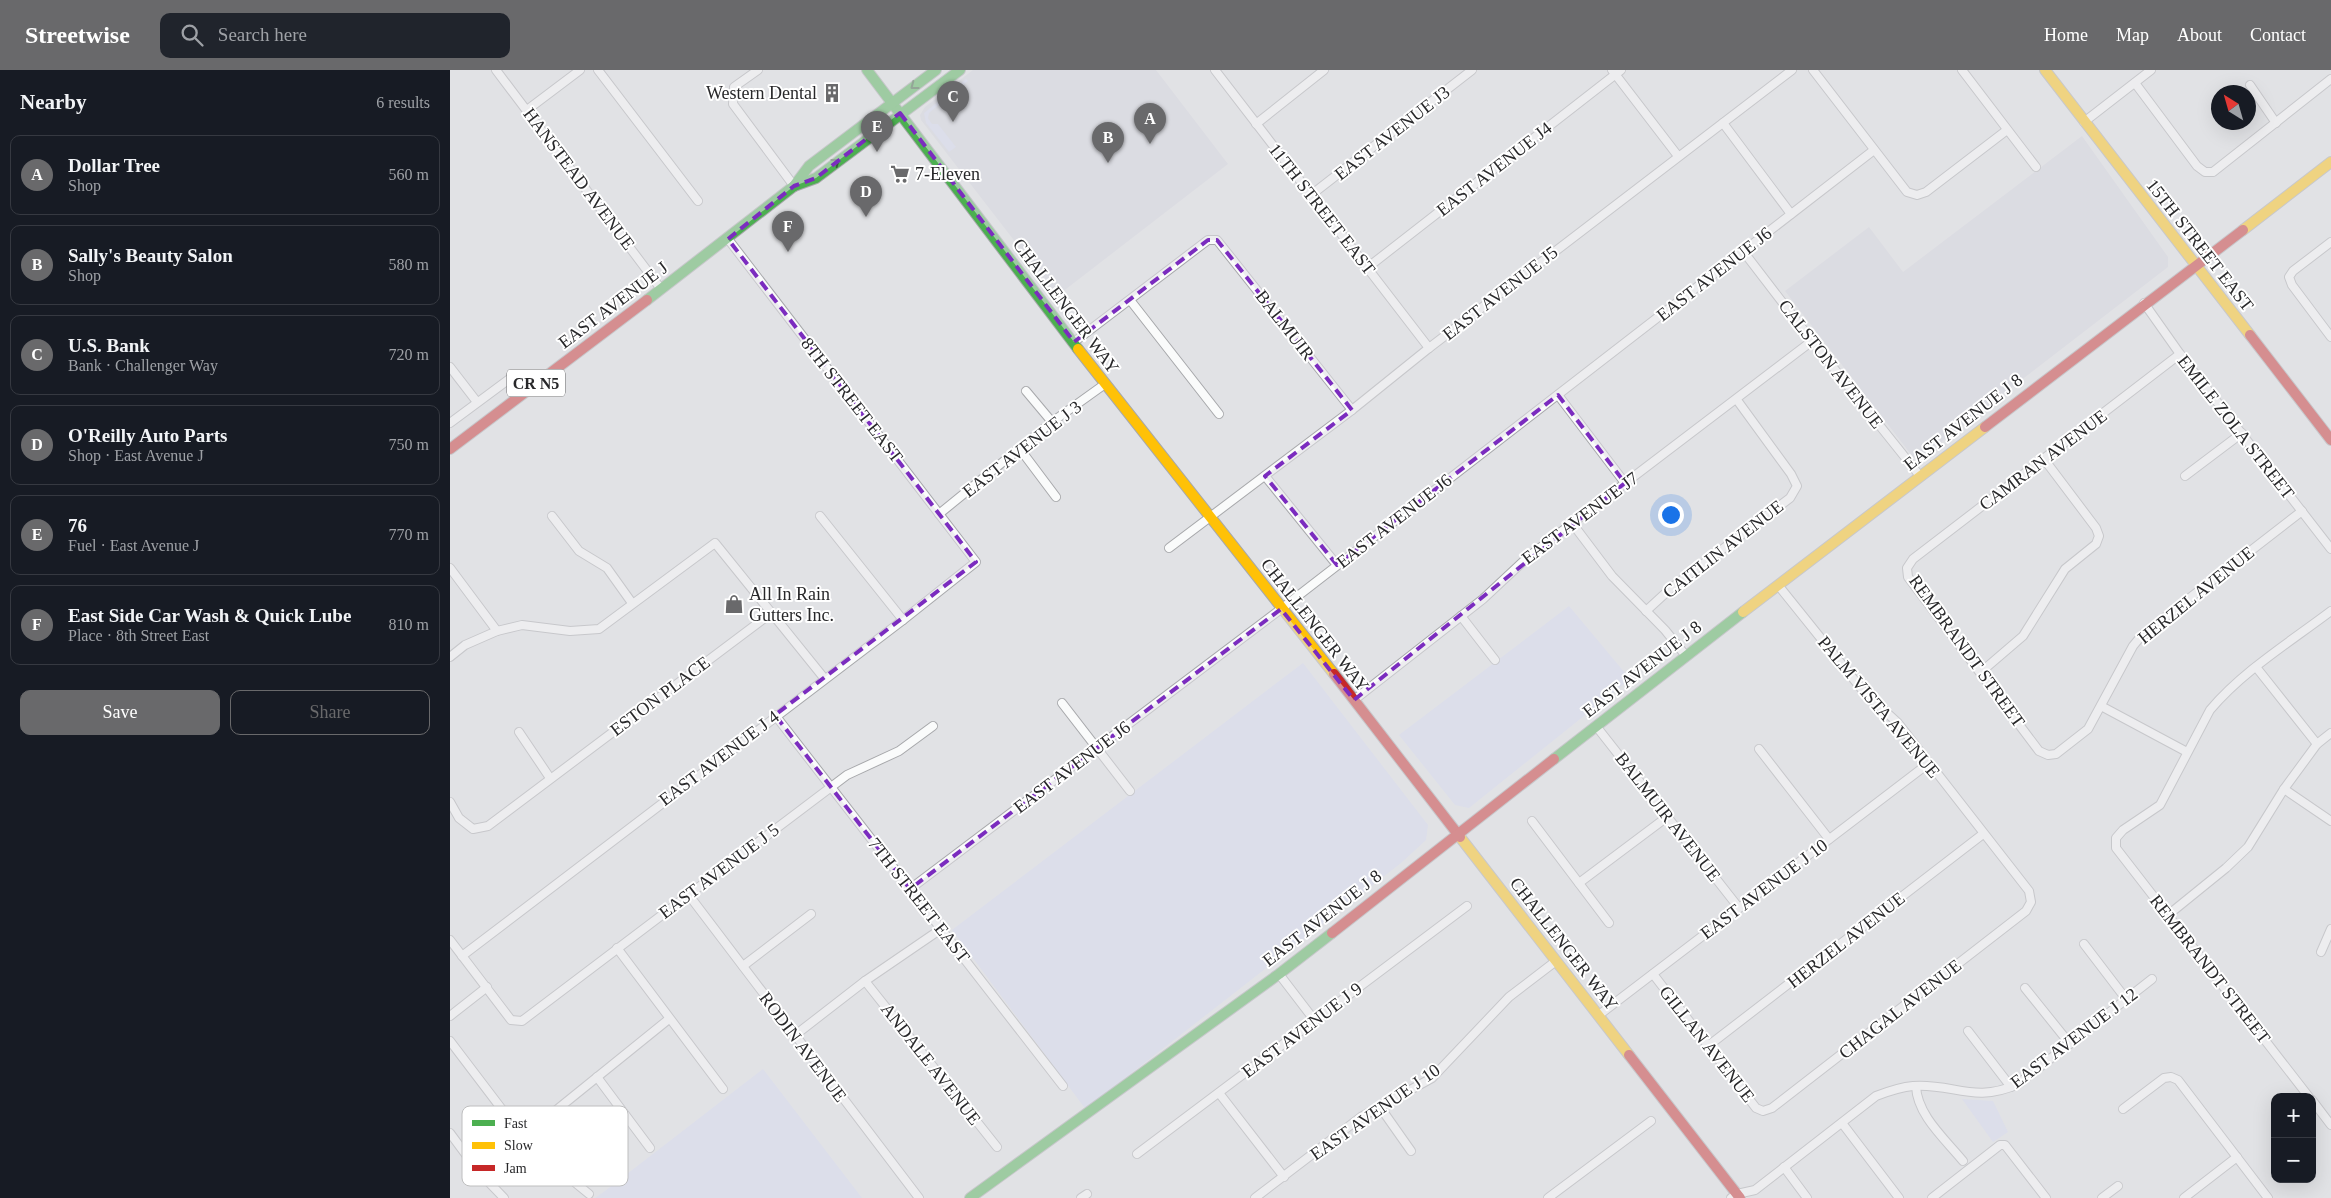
<!DOCTYPE html>
<meta charset="utf-8">
<style>
body{margin:0;font-family:Georgia,serif;background:#20242c;color:#f1f3f6}
.controls{position:absolute;right:15px;bottom:15px;display:grid;overflow:hidden;border-radius:10px;box-shadow:0 5px 20px #0002}
.controls button{width:45px;height:45px;display:grid;place-items:center;padding:0;border:0;border-bottom:1px solid #363941;background:#171b24;color:#f1f3f6;font:25px sans-serif}
.compass{position:absolute;left:1761px;top:15px;width:45px;height:45px;border-radius:50%;background:#171b24;box-shadow:0 5px 20px #0002;rotate:323deg}
.you{position:absolute;left:1220px;top:444px;width:18px;height:18px;margin:-12px;border:4px solid #fff;border-radius:50%;background:#1a73e8;box-shadow:0 0 0 8px #1a73e833}
.badge{display:grid;place-items:center;width:32px;height:32px;border-radius:50%;background:#69696b;color:#fff;font-size:16px;font-weight:700}
.pin{position:absolute;translate:-50% -41px;filter:drop-shadow(0 1px 2px #0008)}
.pin::after{content:'';position:absolute;top:26px;width:18px;height:15px;background:inherit;clip-path:polygon(0 0,100% 0,50% 100%)}
.list{margin:0;padding:0;list-style:none}
h2{display:flex;justify-content:space-between;align-items:center;height:65px;margin:0;padding:0 20px;font-size:21px}
h2 small{font-size:16px;font-weight:400;color:#9ea1a6}
.list li{display:grid;grid-template-columns:32px 1fr auto;gap:15px;align-items:center;box-sizing:border-box;height:80px;margin:0 10px 10px;padding:0 10px;border:1px solid #363941;border-radius:10px}
.list b{display:block;font-size:19px;white-space:nowrap}
.list p{margin:0;font-size:16px;white-space:nowrap;color:#9ea1a6}
.list em{font-size:16px;font-style:normal;color:#9ea1a6}
.actions{display:flex;gap:10px;padding:15px 20px}
.actions a{flex:1;padding:11px 0;border:1px solid #69696b;border-radius:10px;text-align:center;font-size:18px;color:#69696b}
.actions .main{background:#69696b;color:#fff}
.icon{flex:none;width:28px;height:28px;fill:none;stroke:currentColor;stroke-width:2;stroke-linecap:round;stroke-linejoin:round}
.map{position:relative;flex:none;width:1881px;height:1128px;overflow:hidden}
header{display:flex;align-items:center;gap:30px;box-sizing:border-box;height:70px;padding:0 25px;background:#69696b;color:#fff}
header strong{font-size:24px}
nav{display:flex;gap:28px;margin-inline-start:auto;font-size:18px}
.search{width:350px;height:45px;background:#20242c;display:flex;align-items:center;gap:12px;box-sizing:border-box;padding:0 18px;border-radius:10px;color:#9ea1a6;font-size:19px}
main{display:flex}
aside{flex:1;background:#171b24}
.map>svg:first-child{display:block}
</style>
<header>
<strong>Streetwise</strong>
<div class="search"><svg class="icon" aria-label="search" viewBox="0 0 24 24"><circle cx="10" cy="10" r="6"/><path d="M15 15l6 6"/></svg>Search here</div>
<nav><a>Home</a><a>Map</a><a>About</a><a>Contact</a></nav>
</header>
<main>
<aside>
<h2>Nearby<small>6 results</small></h2>
<ul class="list">
<li><span class="badge">A</span><div><b>Dollar Tree</b><p>Shop</p></div><em>560 m</em></li>
<li><span class="badge">B</span><div><b>Sally's Beauty Salon</b><p>Shop</p></div><em>580 m</em></li>
<li><span class="badge">C</span><div><b>U.S. Bank</b><p>Bank · Challenger Way</p></div><em>720 m</em></li>
<li><span class="badge">D</span><div><b>O'Reilly Auto Parts</b><p>Shop · East Avenue J</p></div><em>750 m</em></li>
<li><span class="badge">E</span><div><b>76</b><p>Fuel · East Avenue J</p></div><em>770 m</em></li>
<li><span class="badge">F</span><div><b>East Side Car Wash &amp; Quick Lube</b><p>Place · 8th Street East</p></div><em>810 m</em></li>
</ul>
<div class="actions"><a class="main">Save</a><a>Share</a></div>
</aside>
<div class="map">
<svg width="1881" height="1128" viewBox="0 0 1881 1128">
<rect width="100%" height="100%" fill="#e1e2e5"/>
<g fill="#d3d5dd">
<polygon points="523,0 706,0 778,94 607,226 471,50 470,45 475,37"/>
<polygon points="1632,66 1718,187 1718,197 1470,388 1463,387 1335,221 1419,157 1453,202"/>
</g>
<g fill="#d4d9f0">
<polygon points="516,9 518,11 479,43 478,48 482,54 488,54 506,77 499,82 476,53 474,43"/>
<polygon points="1119,536 1180,609 1019,738 1005,735 949,665"/>
<polygon points="853,593 978,755 976,770 951,793 638,1037 634,1037 502,860"/>
<polygon points="313,999 412,1128 145,1128 155,1121"/>
<polygon points="1512,1029 1543,1031 1558,1062 1543,1072"/>
</g>
<g fill="none" stroke-linecap="round" stroke-linejoin="round">
<g stroke="#a7a8ab" stroke-width="10">
<g id="street">
<polyline points="46,0 211,219"/>
<polyline points="148,0 248,131"/>
<polyline points="308,0 284,17 283,34 344,116"/>
<polyline points="765,0 979,278"/>
<polyline points="1162,0 1228,86"/>
<polyline points="1363,0 1457,122 1467,125 1476,122 1557,60"/>
<polyline points="1512,0 1586,97"/>
<polyline points="1685,13 1747,96 1755,102 1763,102 1881,9"/>
<polyline points="1800,15 1826,53"/>
<polyline points="77,40 130,0"/>
<polyline points="1634,52 1701,0"/>
<polyline points="1273,53 1341,144"/>
<polyline points="806,54 874,0"/>
<polyline points="861,125 1022,0"/>
<polyline points="1881,172 1843,201 1839,207 1842,215 1881,267"/>
<polyline points="1293,181 1362,271 1470,406"/>
<polyline points="917,198 1171,0"/>
<polyline points="680,230 769,344"/>
<polyline points="1694,233 1730,284 1881,479"/>
<polyline points="624,272 758,170 767,170 902,340"/>
<polyline points="1730,284 1463,489 1457,498 1458,507 1589,681 1598,685 1606,684 1638,659 1683,576 1692,565 1852,441"/>
<polyline points="0,297 27,332"/>
<polyline points="576,321 602,352"/>
<polyline points="1108,325 1175,413"/>
<polyline points="0,353 62,307"/>
<polyline points="570,379 606,427"/>
<polyline points="815,406 887,495"/>
<polyline points="1735,406 1792,363"/>
<polyline points="489,444 602,352 655,314"/>
<polyline points="102,446 129,481 157,498 182,533"/>
<polyline points="370,446 453,550"/>
<polyline points="1122,453 1162,506 1215,560 1236,586"/>
<polyline points="719,478 902,340 979,278 1342,0"/>
<polyline points="0,498 47,561"/>
<polyline points="1196,541 1220,519 1340,428 1347,416 1341,404 1287,330"/>
<polyline points="1011,546 1045,590"/>
<polyline points="0,587 15,575 47,561 72,555 120,561 149,559 265,473 374,608"/>
<polyline points="1806,597 1867,674"/>
<polyline points="1531,602 1573,566 1615,499 1646,474 1649,466 1646,458 1594,389"/>
<polyline points="904,630 1033,529 1078,487 1362,271"/>
<polyline points="612,633 680,721"/>
<polyline points="1651,636 1737,682"/>
<polyline points="325,645 613,1016"/>
<polyline points="1146,656 1289,838"/>
<polyline points="69,662 100,708"/>
<polyline points="1309,679 1379,769"/>
<polyline points="1834,719 1881,751"/>
<polyline points="0,732 9,748 23,759 38,756 320,544"/>
<polyline points="1082,751 1159,853"/>
<polyline points="1129,813 1217,747"/>
<polyline points="460,819 831,539 1424,80"/>
<polyline points="238,824 469,1128"/>
<polyline points="1718,845 1776,798 1798,777 1834,719 1867,674 1881,663"/>
<polyline points="0,870 61,950 72,951 397,705 449,681 483,656"/>
<polyline points="1634,874 1676,929"/>
<polyline points="167,878 273,1019"/>
<polyline points="1871,882 1881,859"/>
<polyline points="12,886 453,550 526,492 278,169"/>
<polyline points="293,896 361,844"/>
<polyline points="829,904 865,951"/>
<polyline points="1203,904 1306,1038 1313,1041 1322,1038 1576,841 1581,832 1579,821 1448,653 1414,622 1328,515"/>
<polyline points="415,911 547,1077"/>
<polyline points="1575,918 1620,974"/>
<polyline points="1149,945 1479,693"/>
<polyline points="0,946 37,917"/>
<polyline points="1518,961 1561,1017"/>
<polyline points="344,966 415,911 491,859"/>
<polyline points="0,971 79,1075 139,1124"/>
<polyline points="1258,976 1533,764"/>
<polyline points="147,1007 200,1078"/>
<path d="M1466,1016C1467,1045 1495,1069 1513,1091"/>
<polyline points="769,1023 834,1107"/>
<path d="M1859,1027L1666,778V768L1673,760L1710,735L1760,640C1793,601 1840,572 1881,541"/>
<polyline points="1862,1030 1881,1055"/>
<polyline points="930,1037 961,1081"/>
<polyline points="1673,1039 1714,1008 1721,1007 1728,1010 1818,1128"/>
<polyline points="94,1050 219,949"/>
<polyline points="1392,1053 1449,1128"/>
<polyline points="0,1063 28,1101 54,1128"/>
<polyline points="687,1084 1017,836"/>
<polyline points="1334,1097 1357,1128"/>
<polyline points="631,1128 637,1124"/>
<polyline points="805,1128 911,1047 982,1008 1059,927 1106,891"/>
<polyline points="1098,1128 1201,1051"/>
<path d="M1281,1128L1287,1124L1305,1120L1426,1026C1439,1021 1450,1017 1463,1016C1504,1013 1524,1034 1568,1014L1702,909"/>
<polyline points="1482,1128 1550,1075 1555,1075 1596,1128"/>
<polyline points="1652,1128 1668,1116"/>
<polyline points="1734,1128 1787,1087"/>
</g>
</g>
<g stroke="#a7a8ab" stroke-width="12">
<g id="fast">
<polyline points="417,0 628,279"/>
<polyline points="344,116 366,108 510,0"/>
<polyline points="197,230 344,116 359,96 486,0"/>
<polyline points="1104,689 1293,542"/>
<polyline points="520,1128 829,904 882,863"/>
</g>
</g>
<g stroke="#a7a8ab" stroke-width="12">
<g id="slow">
<polyline points="1595,0 1800,265"/>
<polyline points="1793,160 1881,92"/>
<polyline points="628,279 884,604"/>
<polyline points="1293,542 1535,357"/>
<polyline points="1010,767 1179,985"/>
</g>
</g>
<g stroke="#a7a8ab" stroke-width="12">
<g id="jam">
<polyline points="1800,265 1881,370"/>
<polyline points="1535,357 1793,160"/>
<polyline points="0,379 197,230"/>
<polyline points="884,604 1010,767"/>
<polyline points="882,863 1104,689"/>
<polyline points="1179,985 1290,1128"/>
</g>
</g>
<use href="#street" stroke="#fafbfb" stroke-width="8"/>
<use href="#fast" stroke="#4caf50" stroke-width="10"/>
<use href="#slow" stroke="#ffc107" stroke-width="10"/>
<use href="#jam" stroke="#c62828" stroke-width="10"/>
</g>
<defs><path id="oneway-chevron" d="M-2-3.5L2.5 0L-2 3.5" fill="none" stroke-width="1.6" stroke-linecap="round" stroke-linejoin="round" transform="scale(1.25)"/></defs>
<g stroke="#365e39">
<use href="#oneway-chevron" transform="translate(464 16) rotate(143)"/>
<use href="#oneway-chevron" transform="translate(386 92) rotate(-37)"/>
</g>
<path d="M0 0H1881V1128H0ZM450,43L624,272L758,170H767L902,340L815,406L887,495L1108,325L1175,413L904,630L831,539L460,819L325,645L526,492L278,169L344,116L366,108Z" fill="#e1e2e5" fill-opacity=".55" fill-rule="evenodd"/>
<path fill="none" stroke="#7b2cbf" stroke-width="4" stroke-dasharray="10 6" stroke-linejoin="round" d="M450,43L624,272L758,170H767L902,340L815,406L887,495L1108,325L1175,413L904,630L831,539L460,819L325,645L526,492L278,169L344,116L366,108Z"/>
<defs>
<g id="building-bare" transform="scale(1.5)"><path d="M-4-6H4V6H1V3H-1V6H-4ZM-2.5-4.3h1.7v1.8h-1.7ZM.8-4.3h1.7v1.8H.8ZM-2.5-1h1.7V.8h-1.7ZM.8-1h1.7V.8H.8Z" fill="#69696b" stroke="#fff" stroke-width="2.5" paint-order="stroke"/></g>
<g id="supermarket-bare" transform="scale(1.5)"><path d="M-6-5.5h2.5l.6 2H6L4.5 2H-2.5L-4.4-4H-6ZM-1.5 3.2a1.3 1.3 0 1 0 .1 0ZM3 3.2a1.3 1.3 0 1 0 .1 0Z" fill="#69696b" stroke="#fff" stroke-width="2.5" paint-order="stroke"/></g>
<g id="shop-bare" transform="scale(1.5)"><path d="M-5-2.5h2.3a2.7 3.5 0 0 1 5.4 0H5L5.5 6h-11ZM-1.5-2.5h3a1.5 2.3 0 0 0-3 0Z" fill="#69696b" stroke="#fff" stroke-width="2.5" paint-order="stroke"/></g>
</defs>
<g fill-rule="evenodd">
<use href="#building-bare" x="382" y="23"/>
<use href="#supermarket-bare" x="450" y="104"/>
<use href="#shop-bare" x="284" y="534"/>
</g>
<g text-anchor="middle" dominant-baseline="central" stroke-width="4" stroke-linejoin="round" paint-order="stroke">
<rect fill="#fff" stroke="#68686a" stroke-width="1" x="57" y="299.5" width="58" height="27" rx="4"/>
<g font-size="16" font-weight="bold" fill="#28282a">
<text x="86" y="313">CR N5</text>
</g>
<g font-size="18" fill="#28282a" stroke="#fff" text-anchor="start">
<text x="367" y="23" text-anchor="end">Western Dental</text>
<text x="465" y="104">7-Eleven</text>
<text x="299" y="524">All In Rain<tspan x="299" dy="21">Gutters Inc.</tspan></text>
</g>
<g font-size="18" fill="#28282a" stroke="#fff">
<text transform="translate(942 63) rotate(-38)">EAST AVENUE J3</text>
<text transform="translate(1044 99) rotate(-38)">EAST AVENUE J4</text>
<text transform="translate(129 109) rotate(53)">HANSTEAD AVENUE</text>
<text transform="translate(872 139) rotate(52)">11TH STREET EAST</text>
<text transform="translate(1750 175) rotate(52)">15TH STREET EAST</text>
<text transform="translate(1264 204) rotate(-38)">EAST AVENUE J6</text>
<text transform="translate(1050 223) rotate(-38)">EAST AVENUE J5</text>
<text transform="translate(163 235) rotate(-37)">EAST AVENUE J</text>
<text transform="translate(616 236) rotate(53)">CHALLENGER WAY</text>
<text transform="translate(835 255) rotate(52)">BALMUIR</text>
<text transform="translate(1381 294) rotate(52)">CALSTON AVENUE</text>
<text transform="translate(402 330) rotate(52)">8TH STREET EAST</text>
<text transform="translate(1513 352) rotate(-38)">EAST AVENUE J 8</text>
<text transform="translate(1786 357) rotate(52)">EMILE ZOLA STREET</text>
<text transform="translate(572 379) rotate(-38)">EAST AVENUE J 3</text>
<text transform="translate(1593 390) rotate(-37)">CAMRAN AVENUE</text>
<text transform="translate(1130 448) rotate(-37)">EAST AVENUE J7</text>
<text transform="translate(944 451) rotate(-38)">EAST AVENUE J6</text>
<text transform="translate(1273 479) rotate(-38)">CAITLIN AVENUE</text>
<text transform="translate(1746 525) rotate(-39)">HERZEL AVENUE</text>
<text transform="translate(865 555) rotate(52)">CHALLENGER WAY</text>
<text transform="translate(1517 581) rotate(54)">REMBRANDT STREET</text>
<text transform="translate(1192 599) rotate(-38)">EAST AVENUE J 8</text>
<text transform="translate(210 626) rotate(-37)">ESTON PLACE</text>
<text transform="translate(1429 637) rotate(50)">PALM VISTA AVENUE</text>
<text transform="translate(269 688) rotate(-37)">EAST AVENUE J 4</text>
<text transform="translate(622 697) rotate(-37)">EAST AVENUE J6</text>
<text transform="translate(1218 747) rotate(52)">BALMUIR AVENUE</text>
<text transform="translate(269 801) rotate(-37)">EAST AVENUE J 5</text>
<text transform="translate(1314 819) rotate(-37)">EAST AVENUE J 10</text>
<text transform="translate(469 830) rotate(52)">7TH STREET EAST</text>
<text transform="translate(872 848) rotate(-38)">EAST AVENUE J 8</text>
<text transform="translate(1396 870) rotate(-38)">HERZEL AVENUE</text>
<text transform="translate(1114 874) rotate(52)">CHALLENGER WAY</text>
<text transform="translate(1760 899) rotate(52)">REMBRANDT STREET</text>
<text transform="translate(1450 939) rotate(-38)">CHAGAL AVENUE</text>
<text transform="translate(852 960) rotate(-37)">EAST AVENUE J 9</text>
<text transform="translate(1624 968) rotate(-37)">EAST AVENUE J 12</text>
<text transform="translate(1257 974) rotate(52)">GILLAN AVENUE</text>
<text transform="translate(353 977) rotate(53)">RODIN AVENUE</text>
<text transform="translate(481 994) rotate(52)">ANDALE AVENUE</text>
<text transform="translate(925 1042) rotate(-35)">EAST AVENUE J 10</text>
</g>
</g>
<rect x="12" y="1036" width="166" height="80" rx="8" fill="#fff" stroke="#bebebf" stroke-width="1"/>
<rect x="22" y="1050" width="23" height="6" fill="#4caf50"/>
<rect x="22" y="1072" width="23" height="7" fill="#ffc107"/>
<rect x="22" y="1095" width="23" height="6" fill="#c62828"/>
<g font-size="14" fill="#28282a">
<text x="54" y="1058">Fast</text>
<text x="54" y="1080">Slow</text>
<text x="54" y="1103">Jam</text>
</g>
</svg>
<div class="controls">
<button>+</button>
<button>−</button>
</div>
<svg class="compass" viewBox="-18 -18 36 36"><path d="M0-13l5 13h-10z" fill="#e53935"/><path d="M0 13l5-13h-10z" fill="#9ea1a6"/></svg>
<div class="you"></div>
<div class="pin badge" style="left:700px;top:74px">A</div>
<div class="pin badge" style="left:658px;top:93px">B</div>
<div class="pin badge" style="left:503px;top:52px">C</div>
<div class="pin badge" style="left:416px;top:147px">D</div>
<div class="pin badge" style="left:427px;top:82px">E</div>
<div class="pin badge" style="left:338px;top:182px">F</div>
</div>
</main>
